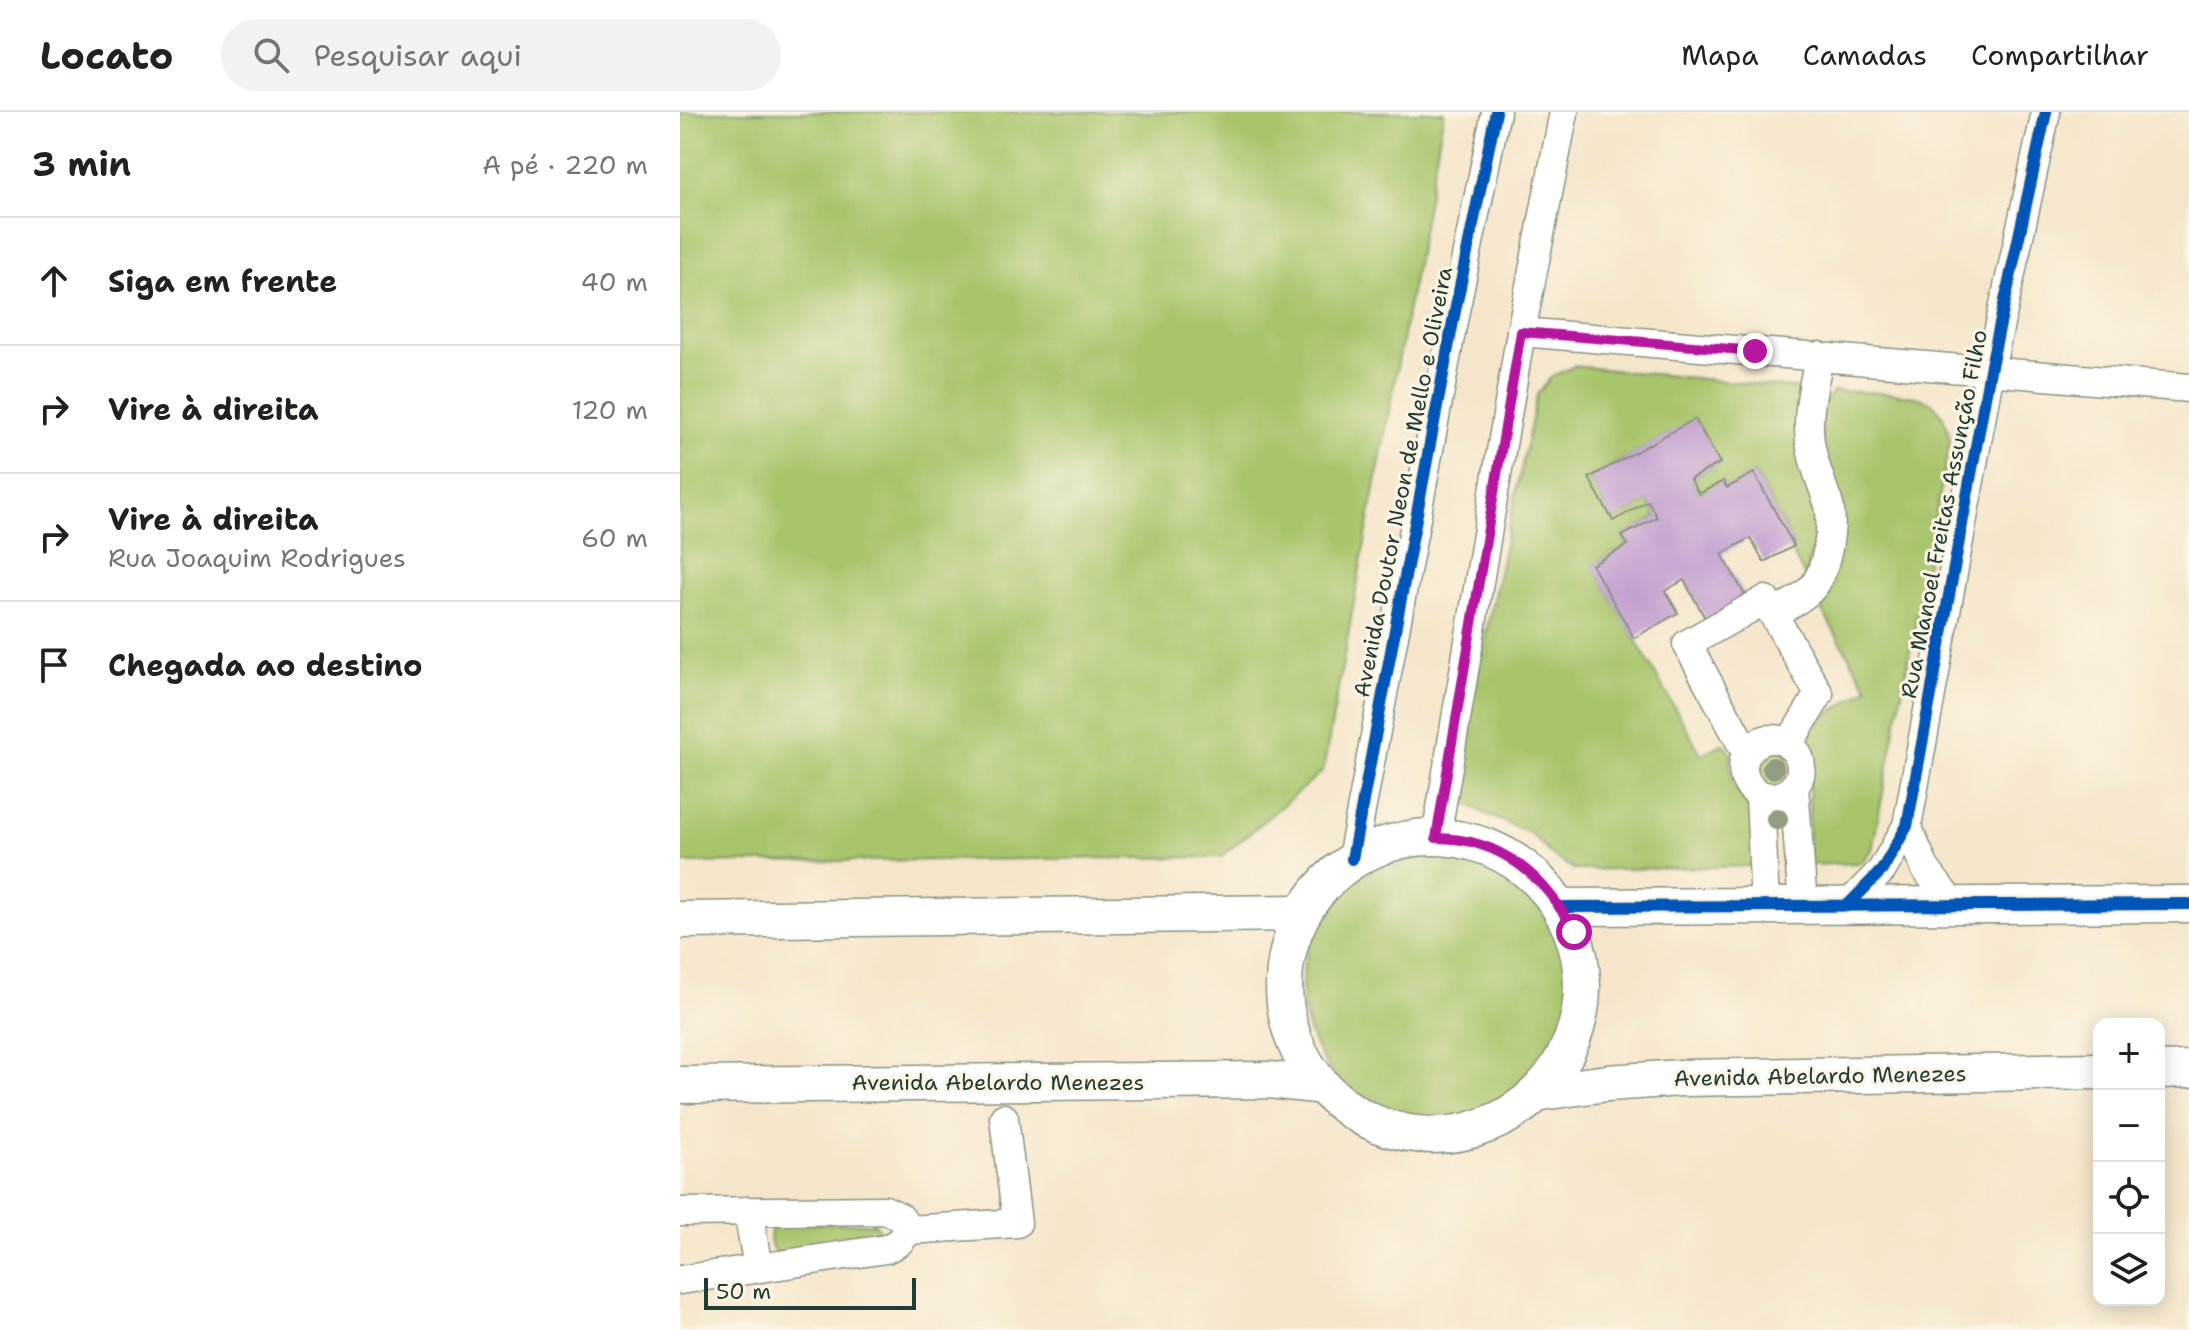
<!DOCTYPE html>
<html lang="pt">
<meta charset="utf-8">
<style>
body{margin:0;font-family:"Shantell Sans",sans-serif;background:#f2f2f2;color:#202124}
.controls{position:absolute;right:24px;bottom:24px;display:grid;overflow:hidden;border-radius:16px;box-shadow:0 4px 20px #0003}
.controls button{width:72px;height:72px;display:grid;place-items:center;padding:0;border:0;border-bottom:2px solid #e0e0e0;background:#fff;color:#202124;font:40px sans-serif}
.scale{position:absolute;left:24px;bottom:20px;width:212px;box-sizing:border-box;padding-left:8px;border:4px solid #1f3d34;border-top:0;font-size:22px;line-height:28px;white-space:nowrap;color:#1f3d34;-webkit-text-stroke:6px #fcf5e5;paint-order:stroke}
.stop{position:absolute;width:24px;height:24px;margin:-18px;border:6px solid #b5179e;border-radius:50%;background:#fff}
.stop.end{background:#b5179e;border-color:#fff;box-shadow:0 2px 8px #0008}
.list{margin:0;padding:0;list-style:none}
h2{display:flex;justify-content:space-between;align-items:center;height:104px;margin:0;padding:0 32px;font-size:34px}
h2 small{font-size:26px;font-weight:400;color:#757577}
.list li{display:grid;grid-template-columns:52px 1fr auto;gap:24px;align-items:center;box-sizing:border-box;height:128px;padding:0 32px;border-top:2px solid #e0e0e0}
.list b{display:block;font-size:30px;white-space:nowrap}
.list p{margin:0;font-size:26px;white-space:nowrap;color:#757577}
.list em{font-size:26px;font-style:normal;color:#757577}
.icon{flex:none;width:44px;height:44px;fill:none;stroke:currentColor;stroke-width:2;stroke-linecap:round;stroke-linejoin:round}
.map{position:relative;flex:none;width:1509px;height:1218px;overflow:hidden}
header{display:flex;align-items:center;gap:48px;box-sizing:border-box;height:112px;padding:0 40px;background:#fff;border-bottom:2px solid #e0e0e0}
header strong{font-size:38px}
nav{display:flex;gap:44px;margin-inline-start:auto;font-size:28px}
.search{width:560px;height:72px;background:#f2f2f2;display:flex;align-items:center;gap:20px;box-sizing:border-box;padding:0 28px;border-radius:44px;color:#757577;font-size:30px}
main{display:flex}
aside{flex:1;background:#fff}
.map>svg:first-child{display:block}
</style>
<header>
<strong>Locato</strong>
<div class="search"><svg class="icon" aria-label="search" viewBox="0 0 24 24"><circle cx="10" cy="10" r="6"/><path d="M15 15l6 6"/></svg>Pesquisar aqui</div>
<nav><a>Mapa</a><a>Camadas</a><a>Compartilhar</a></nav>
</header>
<main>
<aside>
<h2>3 min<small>A pé · 220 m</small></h2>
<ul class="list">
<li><svg class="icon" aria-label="ahead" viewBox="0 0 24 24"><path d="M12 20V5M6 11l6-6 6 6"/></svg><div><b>Siga em frente</b></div><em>40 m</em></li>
<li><svg class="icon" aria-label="right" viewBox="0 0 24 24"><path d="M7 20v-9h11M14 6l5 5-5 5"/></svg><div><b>Vire à direita</b></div><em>120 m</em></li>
<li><svg class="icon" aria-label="right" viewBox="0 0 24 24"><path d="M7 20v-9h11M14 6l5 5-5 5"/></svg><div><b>Vire à direita</b><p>Rua Joaquim Rodrigues</p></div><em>60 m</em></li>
<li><svg class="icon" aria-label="arrive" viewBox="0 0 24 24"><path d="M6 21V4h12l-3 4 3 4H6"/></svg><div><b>Chegada ao destino</b></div></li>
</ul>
</aside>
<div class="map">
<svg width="1509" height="1218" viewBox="0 0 1509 1218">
<rect width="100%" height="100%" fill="#fcf5e5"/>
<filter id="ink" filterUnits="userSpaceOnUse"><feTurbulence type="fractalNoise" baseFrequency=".0125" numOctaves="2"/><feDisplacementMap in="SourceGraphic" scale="16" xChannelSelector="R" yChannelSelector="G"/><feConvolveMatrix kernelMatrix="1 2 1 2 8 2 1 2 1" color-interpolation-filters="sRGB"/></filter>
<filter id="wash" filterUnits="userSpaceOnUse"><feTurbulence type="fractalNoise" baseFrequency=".006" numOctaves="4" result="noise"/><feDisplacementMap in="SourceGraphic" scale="32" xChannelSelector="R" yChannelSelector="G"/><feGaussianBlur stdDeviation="1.8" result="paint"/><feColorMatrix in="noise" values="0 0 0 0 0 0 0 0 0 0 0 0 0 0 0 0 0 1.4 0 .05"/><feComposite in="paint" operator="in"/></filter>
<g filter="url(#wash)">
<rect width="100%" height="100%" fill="#f5e6cb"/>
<g fill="#a7c46b" stroke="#638050" stroke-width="2">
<polygon points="0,0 764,0 643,659 541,745 0,751"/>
<polygon points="894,254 1123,277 1119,343 1139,412 1125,465 1110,436 1114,433 1074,361 1047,376 1043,370 1019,382 1010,367 1039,351 1015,308 909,366 933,408 968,389 977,405 942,424 948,433 913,453 1021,642 1042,632 1049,636 1052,645 1050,652 1052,671 1073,700 1074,754 895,758 870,742 852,722 806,702 779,686 774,671 857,283 871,265"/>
<path d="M1154,279C1176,280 1233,280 1250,290C1263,299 1268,315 1270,329L1192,738L1181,751L1128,753L1130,625L1141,607L1188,576L1138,492L1148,473L1141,294Z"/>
<circle cx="1091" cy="655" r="21"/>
<circle cx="757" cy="876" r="135"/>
<path d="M194,1111L200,1118L197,1126L97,1142C89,1134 88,1121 95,1112Z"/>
</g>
<g id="blocks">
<polygon fill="#c19ecf" points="1015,307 1040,351 1010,367 1019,382 1043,369 1047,376 1074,361 1114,434 1084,450 1070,426 1042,442 1066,485 1026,508 1004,468 985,479 998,501 954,526 912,453 948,433 942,424 977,405 968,389 933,409 909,366"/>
</g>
</g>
<g filter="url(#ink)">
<use href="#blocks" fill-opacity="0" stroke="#8a9280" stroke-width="2"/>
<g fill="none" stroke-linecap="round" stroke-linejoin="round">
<g stroke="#8a9280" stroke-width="31">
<g id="minor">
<polyline points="841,220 1509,276"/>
<path d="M1093,502C1105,495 1120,488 1130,478C1147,462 1155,411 1148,390C1141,369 1133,352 1130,330C1126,302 1134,273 1139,244"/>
<circle cx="1092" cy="656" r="29"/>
<polyline points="1067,642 1007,532 1085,488 1139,582 1108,633"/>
<polyline points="1114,674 1123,794"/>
<polyline points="1080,683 1085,794"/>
<polyline points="1227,714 1245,756 1273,793"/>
<polyline points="756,726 841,220 884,0"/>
<polyline points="672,747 774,204 816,0"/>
<polyline points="1167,794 1202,758 1227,714 1310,258 1366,0"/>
<polyline points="68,1099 78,1155"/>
<polyline points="0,1100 205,1098 220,1105 229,1118"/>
<polyline points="0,1168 206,1137 219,1130 229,1118 337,1111 324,1006"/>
</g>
</g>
<g stroke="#8a9280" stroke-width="39">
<g id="major">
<circle cx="753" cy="874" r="149"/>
<polyline points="881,795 1509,792"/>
<polyline points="0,808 621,801"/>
<polyline points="1479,958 1509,957"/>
<polyline points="0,973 589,968 636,973"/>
<polyline points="861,980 927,971 1002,966 1419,959"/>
</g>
</g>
<use href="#minor" stroke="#fff" stroke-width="28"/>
<use href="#major" stroke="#fff" stroke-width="36"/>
<g stroke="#fcf5e5" stroke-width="17">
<g id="cycleway">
<polyline points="672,747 774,204 816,0"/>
<polyline points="1167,794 1202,758 1227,714 1310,258 1366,0"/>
<polyline points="881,795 1509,792"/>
</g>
</g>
<use href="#cycleway" stroke="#0057b8" stroke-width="12"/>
</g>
<g fill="#929c80">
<circle cx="1093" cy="656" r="11"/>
<circle cx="1097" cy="707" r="11"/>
</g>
</g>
<g fill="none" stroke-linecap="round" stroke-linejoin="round" filter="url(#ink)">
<path stroke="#b5179e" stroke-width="10" d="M894,820C866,765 821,726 756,726L841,220L1075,239"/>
</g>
<g text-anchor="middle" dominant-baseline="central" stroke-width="6" stroke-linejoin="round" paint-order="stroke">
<g font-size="22" fill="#1f3d34" stroke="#fcf5e5">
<text transform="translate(723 370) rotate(-79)">Avenida Doutor Neon de Mello e Oliveira</text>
<text transform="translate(1264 402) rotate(-79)">Rua Manoel Freitas Assunção Filho</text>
<text transform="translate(1140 964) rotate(-1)">Avenida Abelardo Menezes</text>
<text x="318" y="970">Avenida Abelardo Menezes</text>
</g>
</g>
</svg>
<div class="controls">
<button>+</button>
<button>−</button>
<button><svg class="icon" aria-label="locate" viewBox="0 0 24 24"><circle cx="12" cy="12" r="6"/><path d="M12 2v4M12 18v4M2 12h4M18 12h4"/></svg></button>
<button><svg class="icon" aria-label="layers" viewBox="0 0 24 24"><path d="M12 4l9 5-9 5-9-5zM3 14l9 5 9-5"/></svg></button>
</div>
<div class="scale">50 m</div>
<div class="stop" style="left:894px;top:820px"></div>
<div class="stop end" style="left:1075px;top:239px"></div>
</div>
</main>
